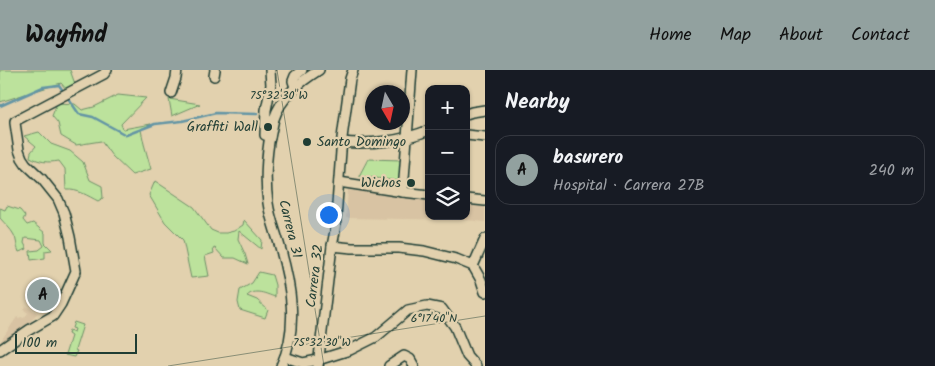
<!DOCTYPE html>
<meta charset="utf-8">
<style>
body{margin:0;font-family:Kalam,sans-serif;background:#242831;color:#f1f3f6}
.controls{position:absolute;right:15px;top:15px;display:grid;overflow:hidden;border-radius:10px;box-shadow:0 1px 4px #0004}
.controls button{width:45px;height:45px;display:grid;place-items:center;padding:0;border:0;border-bottom:1px solid #363941;background:#171b24;color:#f1f3f6;font:25px sans-serif}
.compass{position:absolute;left:365px;top:15px;width:45px;height:45px;border-radius:50%;background:#171b24;box-shadow:0 1px 4px #0004;rotate:171deg}
.scale{position:absolute;left:15px;bottom:12px;width:122px;box-sizing:border-box;padding-left:5px;border:2px solid #1f3d34;border-top:0;font-size:14px;line-height:18px;white-space:nowrap;color:#1f3d34;-webkit-text-stroke:4px #e2d1ae;paint-order:stroke}
.you{position:absolute;left:328px;top:144px;width:18px;height:18px;margin:-12px;border:4px solid #fff;border-radius:50%;background:#1a73e8;box-shadow:0 0 0 8px #1a73e833}
.badge{display:grid;place-items:center;width:32px;height:32px;border-radius:50%;background:#92a19f;color:#111;font-size:16px;font-weight:700}
.pin{position:absolute;translate:-50% -50%;border:2px solid #fff;box-shadow:0 1px 5px #0006}
.list{margin:0;padding:0;list-style:none}
h2{display:flex;justify-content:space-between;align-items:center;height:65px;margin:0;padding:0 20px;font-size:21px}
h2 small{font-size:16px;font-weight:400;color:#9ea1a6}
.list li{display:grid;grid-template-columns:32px 1fr auto;gap:15px;align-items:center;box-sizing:border-box;height:70px;margin:0 10px 10px;padding:0 10px;border:1px solid #363941;border-radius:15px}
.list b{display:block;font-size:19px;white-space:nowrap}
.list p{margin:0;font-size:16px;white-space:nowrap;color:#9ea1a6}
.list em{font-size:16px;font-style:normal;color:#9ea1a6}
.icon{flex:none;width:28px;height:28px;fill:none;stroke:currentColor;stroke-width:2;stroke-linecap:round;stroke-linejoin:round}
.map{position:relative;flex:none;width:485px;height:296px;overflow:hidden}
header{display:flex;align-items:center;gap:30px;box-sizing:border-box;height:70px;padding:0 25px;background:#92a19f;color:#111}
header strong{font-size:24px}
nav{display:flex;gap:28px;margin-inline-start:auto;font-size:18px}
main{display:flex}
aside{flex:1;background:#171b24}
.map>svg:first-child{display:block}
</style>
<header>
<strong>Wayfind</strong>
<nav><a>Home</a><a>Map</a><a>About</a><a>Contact</a></nav>
</header>
<main>
<div class="map">
<svg width="485" height="296" viewBox="0 0 485 296">
<rect width="100%" height="100%" fill="#e2d1ae"/>
<filter id="ink" filterUnits="userSpaceOnUse"><feTurbulence type="fractalNoise" baseFrequency=".02" numOctaves="2"/><feDisplacementMap in="SourceGraphic" scale="10" xChannelSelector="R" yChannelSelector="G"/><feConvolveMatrix kernelMatrix="1 2 1 2 8 2 1 2 1" color-interpolation-filters="sRGB"/></filter>
<g filter="url(#ink)">
<g fill="#d8c3a3">
<polygon points="348,120 429,130 429,146 466,146 466,134 485,137 485,152 466,150 346,148"/>
<polygon points="26,236 37,243 32,250 31,252 0,276 0,272 17,247 19,248 21,247 24,248 28,243 24,240"/>
</g>
<g fill="#bce29c" stroke="#6e9068">
<polygon points="0,0 70,0 75,14 66,19 61,13 0,32"/>
<polygon points="118,25 146,28 121,54 123,59 151,54 141,60 144,74 151,99 132,105 112,86 101,71 76,75 61,66 58,53 52,46 57,33 75,34 82,40 94,37"/>
<polygon points="169,29 200,34 172,46"/>
<path d="M39,62L51,74L70,81L83,92L90,110L102,116L103,128L98,131C88,126 78,119 66,120L65,99L59,91C47,93 40,92 30,87L31,82L36,76L24,66Z"/>
<polygon points="368,89 402,90 399,111 359,106"/>
<polygon points="155,111 194,137 211,160 218,163 226,163 234,161 243,155 244,150 262,170 261,179 239,161 238,169 245,184 248,194 235,188 224,188 215,178 213,179 214,183 205,186 209,206 191,208 183,170 165,152 149,125"/>
<path d="M7,136L20,140L25,146L23,150L27,155L33,153L45,163V173L52,180L45,181V188L31,190L30,181L39,180L44,176L41,170L25,168L24,173L27,179L19,182C16,176 17,170 14,165C11,159 5,154 0,148V138L5,140Z"/>
<path d="M259,202L272,205L275,215V227C266,224 255,218 247,226L257,230L268,240L265,248L240,240L238,232L240,220L252,213Z"/>
<polygon points="74,252 83,255 75,280 77,281 74,287 65,285 71,266 68,264 69,260 74,262 75,259 72,258"/>
</g>
<g fill="none" stroke-linecap="round" stroke-linejoin="round">
<polyline stroke="#6395a5" stroke-width="2.5" points="0,36 43,17 59,15 79,44 93,47 126,65 155,54 182,51 216,43 257,44"/>
<g stroke="#1f3d34" stroke-width="12">
<g id="minor">
<polyline points="270,0 271,15 266,40 265,65 270,67"/>
<polyline points="214,6 215,0"/>
<polyline points="295,17 293,11 295,6 302,0"/>
<polyline points="171,23 176,8 177,0"/>
<polyline points="466,44 472,42 485,40"/>
<polyline points="466,65 485,67"/>
<path d="M342,72C370,75 403,71 429,60"/>
<polyline points="339,112 403,122 429,125"/>
<polyline points="403,122 412,0"/>
<polyline points="466,129 485,131"/>
<polyline points="332,176 352,178 399,178 424,181 456,189 473,196"/>
<polyline points="473,196 485,169"/>
<polyline points="473,196 481,210 485,222"/>
<polyline points="0,280 29,260 53,246 61,234 76,201 70,167 64,143 58,129 42,109 26,94 22,88 19,80 15,53 15,51 104,4 107,0"/>
<polyline points="285,287 303,293 318,290 350,280 376,267 408,240 427,236 442,239 455,257 467,286 476,296"/>
<path d="M281,296C299,258 291,215 280,177C276,162 270,148 268,133C265,113 266,92 269,72C271,64 272,57 274,49C281,27 300,12 319,0"/>
<polyline points="318,296 332,176 335,161 342,68 350,9 353,0"/>
<polyline points="389,296 404,286 410,289 414,296"/>
</g>
</g>
<use href="#minor" stroke="#e2d1ae" stroke-width="9"/>
</g>
</g>
<path fill="none" stroke="#1f3d34" stroke-width="1" stroke-opacity="0.45" d="M277,0L324,296M168,296L485,246"/>
<g fill="#1f3d34" stroke="#e2d1ae" stroke-width="2">
<circle cx="268" cy="57" r="5"/>
<circle cx="307" cy="72" r="5"/>
<circle cx="411" cy="113" r="5"/>
</g>
<g text-anchor="middle" dominant-baseline="central" stroke-width="4.5" stroke-linejoin="round" paint-order="stroke">
<g font-size="14" fill="#1f3d34" stroke="#e2d1ae" text-anchor="end">
<text x="258" y="57">Graffiti Wall</text>
<text x="317" y="72" text-anchor="start">Santo Domingo</text>
<text x="401" y="113">Wichos</text>
</g>
<g font-size="14" fill="#1f3d34" stroke="#e2d1ae">
<text transform="translate(290 159) rotate(76)">Carrera 31</text>
<text transform="translate(315 206) rotate(-83)">Carrera 32</text>
</g>
</g>
<g font-size="12" text-anchor="middle" fill="#1f3d34" stroke="#e2d1ae" stroke-width="4.5" stroke-linejoin="round" paint-order="stroke">
<text x="279" y="29">75°32'30"W</text>
<text x="434" y="252">6°17'40"N</text>
<text x="322" y="276">75°32'30"W</text>
</g>
</svg>
<div class="controls">
<button>+</button>
<button>−</button>
<button><svg class="icon" aria-label="layers" viewBox="0 0 24 24"><path d="M12 4l9 5-9 5-9-5zM3 14l9 5 9-5"/></svg></button>
</div>
<svg class="compass" viewBox="-18 -18 36 36"><path d="M0-13l5 13h-10z" fill="#e53935"/><path d="M0 13l5-13h-10z" fill="#9ea1a6"/></svg>
<div class="scale">100 m</div>
<div class="you"></div>
<div class="pin badge" style="left:43px;top:225px">A</div>
</div>
<aside>
<h2>Nearby<small></small></h2>
<ul class="list">
<li><span class="badge">A</span><div><b>basurero</b><p>Hospital · Carrera 27B</p></div><em>240 m</em></li>
</ul>
</aside>
</main>
